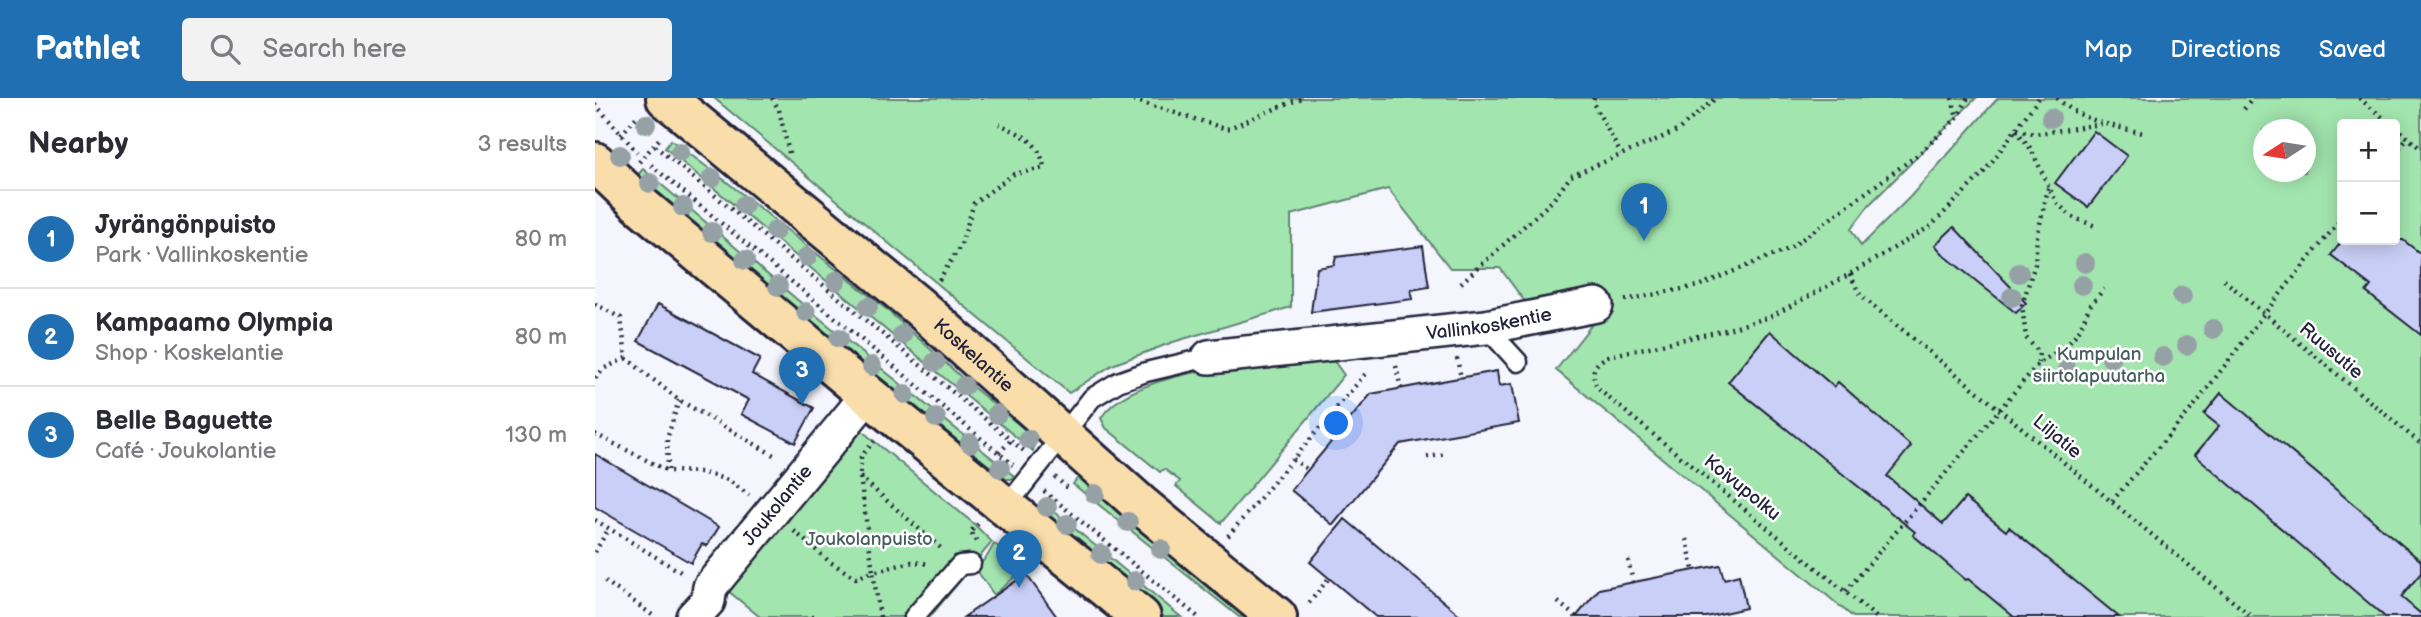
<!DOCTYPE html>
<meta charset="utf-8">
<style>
body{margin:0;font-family:"Balsamiq Sans",sans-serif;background:#f2f2f3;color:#2b2b33}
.controls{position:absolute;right:21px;top:21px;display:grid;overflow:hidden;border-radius:7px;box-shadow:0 4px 18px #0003}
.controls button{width:63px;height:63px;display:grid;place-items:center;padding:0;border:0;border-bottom:2px solid #e1e1e2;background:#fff;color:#2b2b33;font:35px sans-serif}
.compass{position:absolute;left:1658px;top:21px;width:63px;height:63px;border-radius:50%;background:#fff;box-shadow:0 4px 18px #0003;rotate:258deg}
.you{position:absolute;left:742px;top:326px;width:24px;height:24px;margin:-18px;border:5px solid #fff;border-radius:50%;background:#1a73e8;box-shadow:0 0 0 10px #1a73e833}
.badge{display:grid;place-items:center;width:46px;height:46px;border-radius:50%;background:#1f6fb2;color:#fff;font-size:23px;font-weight:700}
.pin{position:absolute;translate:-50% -58px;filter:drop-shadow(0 2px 4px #0008)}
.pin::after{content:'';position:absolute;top:37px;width:24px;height:21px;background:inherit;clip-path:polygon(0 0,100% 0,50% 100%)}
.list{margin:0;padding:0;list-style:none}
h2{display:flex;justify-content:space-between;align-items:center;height:91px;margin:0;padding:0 28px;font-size:30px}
h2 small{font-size:23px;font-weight:400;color:#7c7c81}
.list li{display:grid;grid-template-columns:46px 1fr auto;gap:21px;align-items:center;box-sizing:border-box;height:98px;padding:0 28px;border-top:2px solid #e1e1e2}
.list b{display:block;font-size:26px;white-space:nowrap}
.list p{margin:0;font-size:23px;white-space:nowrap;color:#7c7c81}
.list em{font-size:23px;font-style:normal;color:#7c7c81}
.icon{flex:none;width:38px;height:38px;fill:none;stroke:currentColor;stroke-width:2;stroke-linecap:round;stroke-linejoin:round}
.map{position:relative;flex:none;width:1826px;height:519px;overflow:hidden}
header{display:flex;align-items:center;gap:42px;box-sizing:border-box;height:98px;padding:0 35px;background:#1f6fb2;color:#fff}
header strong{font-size:33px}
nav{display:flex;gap:38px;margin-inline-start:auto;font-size:24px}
.search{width:490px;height:63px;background:#f2f2f3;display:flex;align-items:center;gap:18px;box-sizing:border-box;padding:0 24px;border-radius:7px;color:#7c7c81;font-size:26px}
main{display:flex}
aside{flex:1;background:#fff}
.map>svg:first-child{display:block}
</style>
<header>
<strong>Pathlet</strong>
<div class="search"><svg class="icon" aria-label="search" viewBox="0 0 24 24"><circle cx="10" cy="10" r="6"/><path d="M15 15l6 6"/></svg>Search here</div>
<nav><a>Map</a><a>Directions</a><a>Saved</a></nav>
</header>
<main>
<aside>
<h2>Nearby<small>3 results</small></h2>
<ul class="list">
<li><span class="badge">1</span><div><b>Jyrängönpuisto</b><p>Park · Vallinkoskentie</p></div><em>80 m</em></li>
<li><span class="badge">2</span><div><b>Kampaamo Olympia</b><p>Shop · Koskelantie</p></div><em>80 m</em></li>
<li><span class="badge">3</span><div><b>Belle Baguette</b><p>Café · Joukolantie</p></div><em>130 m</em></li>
</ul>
</aside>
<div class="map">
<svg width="1826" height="519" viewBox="0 0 1826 519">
<rect width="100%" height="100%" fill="#f4f5fd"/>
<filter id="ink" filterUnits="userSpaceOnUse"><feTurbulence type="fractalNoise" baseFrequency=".0143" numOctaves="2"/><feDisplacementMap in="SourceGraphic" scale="14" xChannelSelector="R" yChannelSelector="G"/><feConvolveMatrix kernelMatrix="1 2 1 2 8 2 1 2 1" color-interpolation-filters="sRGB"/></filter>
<g filter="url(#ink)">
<g fill="#a3e5af" stroke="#628475" stroke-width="2" fill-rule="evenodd">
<path d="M119,0H1381L1275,106L1256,131L1266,148L1315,99L1403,0H1826V519H1258L961,272L998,225L947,227L905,170H855L793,91L696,117V209L578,244L517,267L474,295ZM1747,26H1800V142H1747ZM1668,32H1710V74H1668Z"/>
<polygon points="76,42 132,84 291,211 374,286 432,333 440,344 438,353 70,50"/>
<polygon points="48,71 212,210 419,378 417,381 411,381 226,235 41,79"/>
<path d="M736,259L749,277L626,425L581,388L585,383L569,371L565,374L511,330L506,320C539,268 678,265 736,259Z"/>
<polygon points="262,333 267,333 378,425 397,444 335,519 165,519 132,492"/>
<polygon points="485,377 664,519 644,519 478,386"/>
<polygon points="449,405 586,519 569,519 444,411"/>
<polygon points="399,446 415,455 421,478 399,497 381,471 393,457"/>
</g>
<g fill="#cacff7" stroke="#22223b" stroke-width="2">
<polygon points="1499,33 1532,58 1493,109 1460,85"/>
<polygon points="1359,129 1431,205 1421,215 1350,158 1340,147"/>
<polygon points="1748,142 1808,142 1826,156 1826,237 1771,194 1776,188 1736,157"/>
<polygon points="828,148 834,189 816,192 818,201 716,214 722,170 739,167 741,159"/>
<polygon points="63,206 165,261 157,276 219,310 200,345 146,316 154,302 43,243"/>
<polygon points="1175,233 1239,289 1243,284 1316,348 1292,378 1348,426 1370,400 1411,433 1414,429 1524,519 1419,519 1373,481 1371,482 1318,437 1320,434 1133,284"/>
<polygon points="902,273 904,288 917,286 924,325 805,346 738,427 696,392 776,296"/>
<polygon points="1626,295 1826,463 1826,475 1806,499 1826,516 1826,519 1790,519 1600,357 1624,328 1609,316"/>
<polygon points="0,356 124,429 112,448 107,446 96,465 0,409"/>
<polygon points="750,421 867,519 781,519 734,480 715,464"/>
<polygon points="1125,467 1129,481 1144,477 1151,510 1111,519 981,519 1004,491"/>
<polygon points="431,476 462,519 369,519"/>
</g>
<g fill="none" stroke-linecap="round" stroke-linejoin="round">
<g stroke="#22223b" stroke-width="23">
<g id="service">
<polyline points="891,229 923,264"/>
<polyline points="411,409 497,300 523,284 551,274 614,259"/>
<polyline points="319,519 365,467 376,466"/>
</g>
</g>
<g stroke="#22223b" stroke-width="38">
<g id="minor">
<path id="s1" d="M614,259L891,229L1001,207"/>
<path id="s2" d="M98,519L113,503L115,489L273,297"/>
</g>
</g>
<g stroke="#22223b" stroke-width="44">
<g id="primary">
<path id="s3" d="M71,0L324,209L546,407L682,519"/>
<polyline points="0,64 43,105 273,297 546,519"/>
</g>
</g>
<g stroke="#22223b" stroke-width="4.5" stroke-dasharray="2 5" stroke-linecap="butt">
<polyline points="177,0 184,12 195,59"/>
<polyline points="532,0 632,31 706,0"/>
<polyline points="999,0 998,5 1026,56"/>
<polyline points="1357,0 1362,19"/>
<path d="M1462,0C1484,22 1518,28 1548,35"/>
<polyline points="1764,0 1796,26"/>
<polyline points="0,6 42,54"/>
<polyline points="1649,11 1658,0"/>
<polyline points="1800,29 1826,51"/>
<polyline points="1421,32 1436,51 1461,104 1477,119 1503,129"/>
<polyline points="1422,32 1439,36 1507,26"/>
<polyline points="26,37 43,17"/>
<polyline points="60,48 429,353"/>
<polyline points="1800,55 1812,40"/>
<polyline points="44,64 66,39"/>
<polyline points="56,67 418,367"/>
<polyline points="1255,176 1265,197 1657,519"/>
<path d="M344,182L366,147L379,105L419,76L449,70C446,44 426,36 404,26"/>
<polyline points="1629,182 1826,346"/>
<polyline points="866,185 957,103 976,78 1082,33 1121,0"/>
<polyline points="1030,202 1103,188 1195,150 1325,55 1362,20 1373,0"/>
<polyline points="0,206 26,220 31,260 8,271 0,281"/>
<polyline points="31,260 84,302 182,359"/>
<polyline points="862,260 866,280"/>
<polyline points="1443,265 1444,254 1431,240 1427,207 1440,166 1442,139 1454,86"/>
<polyline points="801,268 806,291"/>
<polyline points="735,316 750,327"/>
<polyline points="0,336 73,373 106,374 133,382 154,397"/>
<polyline points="404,355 416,342"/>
<polyline points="832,359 852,356"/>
<polyline points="698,361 713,372"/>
<polyline points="73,372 72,341 84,302"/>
<polyline points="265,379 348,452"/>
<polyline points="460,379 475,392"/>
<polyline points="449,393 603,519"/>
<polyline points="1517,403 1599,308 1669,216 1747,120"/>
<polyline points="0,422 89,476"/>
<polyline points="199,433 235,464 261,480 278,474 265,378 266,359 279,343"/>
<polyline points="633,438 772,274"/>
<polyline points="1092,441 1098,472"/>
<polyline points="382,443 375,434 383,426"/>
<polyline points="0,454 14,430"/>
<polyline points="1033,462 1038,484"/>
<polyline points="10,483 60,519"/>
<polyline points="1251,493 1443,266 1469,249 1478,240 1485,231 1494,209 1509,191"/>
<polyline points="963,504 981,519"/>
<polyline points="714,505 734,480"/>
<polyline points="217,519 219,519"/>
<polyline points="285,519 278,474 317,464 335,466"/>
<path d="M1281,519L1003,291C995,274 997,266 1014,258L1130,232L1175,219L1255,176L1336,128L1390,73L1444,0"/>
</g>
<use href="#service" stroke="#fff" stroke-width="18"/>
<use href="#minor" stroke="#fff" stroke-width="33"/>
<use href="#primary" stroke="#f9deab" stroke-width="38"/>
</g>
<g fill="#96a1a6">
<circle cx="1456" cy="20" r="10"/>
<circle cx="51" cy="26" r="10"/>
<circle cx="85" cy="54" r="10"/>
<circle cx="25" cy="57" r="10"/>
<circle cx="117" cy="80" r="10"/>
<circle cx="55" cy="85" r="10"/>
<circle cx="149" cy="107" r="10"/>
<circle cx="88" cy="109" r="10"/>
<circle cx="180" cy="133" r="10"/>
<circle cx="117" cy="134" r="10"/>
<circle cx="212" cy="159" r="10"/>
<circle cx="150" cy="162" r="10"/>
<circle cx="1490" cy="165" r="10"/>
<circle cx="1424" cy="175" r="10"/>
<circle cx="241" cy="183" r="10"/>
<circle cx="1487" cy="187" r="10"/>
<circle cx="183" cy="188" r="10"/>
<circle cx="1587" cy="198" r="10"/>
<circle cx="1417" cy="199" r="10"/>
<circle cx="273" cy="209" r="10"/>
<circle cx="211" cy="214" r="10"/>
<circle cx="1618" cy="231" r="10"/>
<circle cx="307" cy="237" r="10"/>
<circle cx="244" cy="240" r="10"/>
<circle cx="1592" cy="247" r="10"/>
<circle cx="1568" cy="259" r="10"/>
<circle cx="1516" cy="260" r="10"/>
<circle cx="340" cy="264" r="10"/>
<circle cx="277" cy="268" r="10"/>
<circle cx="1472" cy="272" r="10"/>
<circle cx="369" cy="288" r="10"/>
<circle cx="310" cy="296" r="10"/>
<circle cx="402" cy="316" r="10"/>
<circle cx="341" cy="320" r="10"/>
<circle cx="433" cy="341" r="10"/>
<circle cx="375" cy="345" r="10"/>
<circle cx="405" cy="370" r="10"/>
<circle cx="500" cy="396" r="10"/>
<circle cx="452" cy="409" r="10"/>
<circle cx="533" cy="424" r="10"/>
<circle cx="472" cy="426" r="10"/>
<circle cx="566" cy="451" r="10"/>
<circle cx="506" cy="456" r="10"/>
<circle cx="540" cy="483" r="10"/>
</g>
</g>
<g text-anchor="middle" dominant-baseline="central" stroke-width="5" stroke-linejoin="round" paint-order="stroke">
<g font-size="19" fill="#22223b" stroke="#fff">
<text stroke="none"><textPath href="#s1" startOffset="282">Vallinkoskentie</textPath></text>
<text transform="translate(1736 253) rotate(40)">Ruusutie</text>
<text stroke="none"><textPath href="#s3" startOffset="401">Koskelantie</textPath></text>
<text transform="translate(1462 339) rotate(40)">Liljatie</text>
<text transform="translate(1147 390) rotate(39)">Koivupolku</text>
<text stroke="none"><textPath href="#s2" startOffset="142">Joukolantie</textPath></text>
</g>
<g font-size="19" fill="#495c5e" stroke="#fff">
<text x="1504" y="256">Kumpulan<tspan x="1504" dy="22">siirtolapuutarha</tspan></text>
<text x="274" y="441">Joukolanpuisto</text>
</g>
</g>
</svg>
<div class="controls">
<button>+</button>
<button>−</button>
</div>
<svg class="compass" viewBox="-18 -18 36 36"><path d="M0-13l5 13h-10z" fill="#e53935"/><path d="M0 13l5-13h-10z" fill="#7c7c81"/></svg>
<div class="you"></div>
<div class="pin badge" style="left:1049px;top:143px">1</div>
<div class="pin badge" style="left:424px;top:490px">2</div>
<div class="pin badge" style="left:207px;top:307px">3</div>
</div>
</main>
